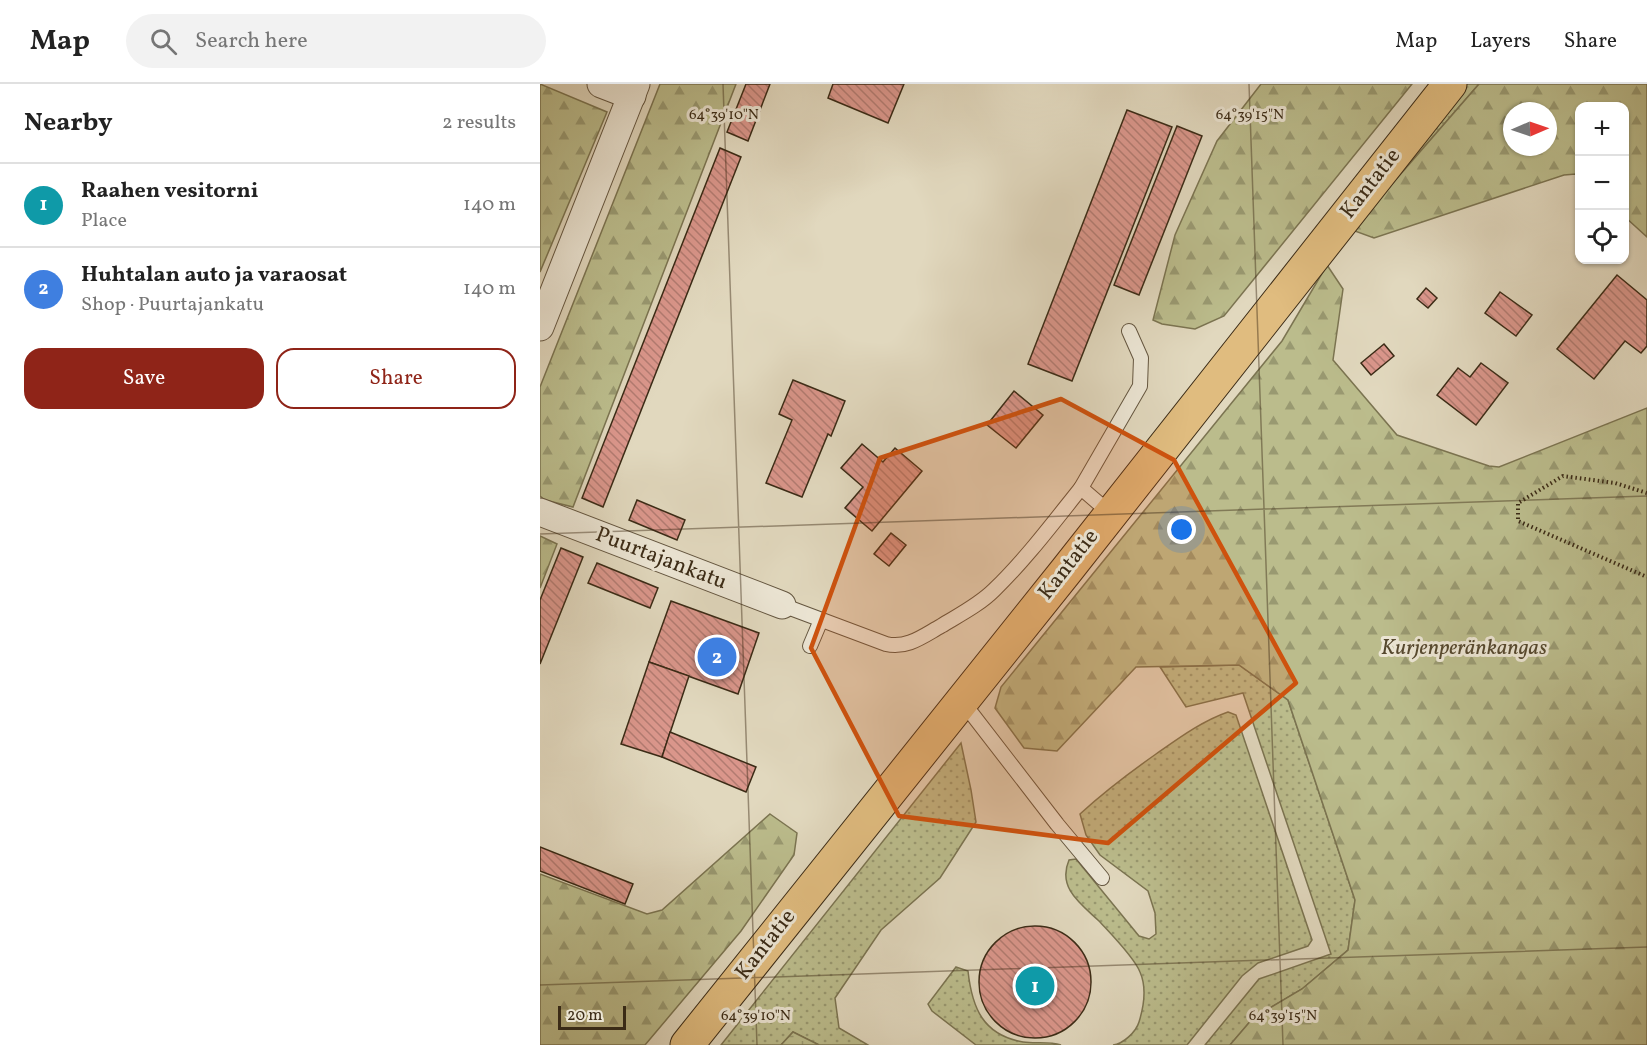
<!DOCTYPE html>
<meta charset="utf-8">
<style>
body{margin:0;font-family:Vollkorn,serif;background:#f2f2f2;color:#222}
.controls{position:absolute;right:18px;top:18px;display:grid;overflow:hidden;border-radius:12px;box-shadow:0 2px 4px #0004}
.controls button{width:54px;height:54px;display:grid;place-items:center;padding:0;border:0;border-bottom:2px solid #e0e0e0;background:#fff;color:#222;font:30px sans-serif}
.compass{position:absolute;left:963px;top:18px;width:54px;height:54px;border-radius:50%;background:#fff;box-shadow:0 2px 4px #0004;rotate:88deg}
.scale{position:absolute;left:18px;bottom:15px;width:68px;box-sizing:border-box;padding-left:6px;border:3px solid #3b2b16;border-top:0;font-size:16px;line-height:21px;white-space:nowrap;color:#3b2b16;-webkit-text-stroke:4px #ece6d5;paint-order:stroke}
.you{position:absolute;left:642px;top:446px;width:21px;height:21px;margin:-15px;border:4px solid #fff;border-radius:50%;background:#1a73e8;box-shadow:0 0 0 9px #1a73e833}
.badge{display:grid;place-items:center;width:39px;height:39px;border-radius:50%;background:#8f2418;color:#fff;font-size:20px;font-weight:700}
.pin{position:absolute;translate:-50% -50%;border:3px solid #fff;box-shadow:0 2px 6px #0006}
.list{margin:0;padding:0;list-style:none}
h2{display:flex;justify-content:space-between;align-items:center;height:78px;margin:0;padding:0 24px;font-size:26px}
h2 small{font-size:20px;font-weight:400;color:#767676}
.list li{display:grid;grid-template-columns:39px 1fr auto;gap:18px;align-items:center;box-sizing:border-box;height:84px;padding:0 24px;border-top:2px solid #e0e0e0}
.list b{display:block;font-size:22px;white-space:nowrap}
.list p{margin:0;font-size:20px;white-space:nowrap;color:#767676}
.list em{font-size:20px;font-style:normal;color:#767676}
.actions{display:flex;gap:12px;padding:18px 24px}
.actions a{flex:1;padding:14px 0;border:2px solid #8f2418;border-radius:18px;text-align:center;font-size:21px;color:#8f2418}
.actions .main{background:#8f2418;color:#fff}
.icon{flex:none;width:33px;height:33px;fill:none;stroke:currentColor;stroke-width:2;stroke-linecap:round;stroke-linejoin:round}
.map{position:relative;flex:none;width:1107px;height:961px;overflow:hidden}
header{display:flex;align-items:center;gap:36px;box-sizing:border-box;height:84px;padding:0 30px;background:#fff;border-bottom:2px solid #e0e0e0}
header strong{font-size:28px}
nav{display:flex;gap:33px;margin-inline-start:auto;font-size:21px}
.search{width:420px;height:54px;background:#f2f2f2;display:flex;align-items:center;gap:15px;box-sizing:border-box;padding:0 21px;border-radius:33px;color:#767676;font-size:22px}
main{display:flex}
aside{flex:1;background:#fff}
.map>svg:first-child{display:block}
</style>
<header>
<strong>Map</strong>
<div class="search"><svg class="icon" aria-label="search" viewBox="0 0 24 24"><circle cx="10" cy="10" r="6"/><path d="M15 15l6 6"/></svg>Search here</div>
<nav><a>Map</a><a>Layers</a><a>Share</a></nav>
</header>
<main>
<aside>
<h2>Nearby<small>2 results</small></h2>
<ul class="list">
<li><span class="badge" style="background:#0f9aa8">1</span><div><b>Raahen vesitorni</b><p>Place</p></div><em>140 m</em></li>
<li><span class="badge" style="background:#3f7fe0">2</span><div><b>Huhtalan auto ja varaosat</b><p>Shop · Puurtajankatu</p></div><em>140 m</em></li>
</ul>
<div class="actions"><a class="main">Save</a><a>Share</a></div>
</aside>
<div class="map">
<svg width="1107" height="961" viewBox="0 0 1107 961">
<defs>
<pattern id="grass-dots" width="8" height="8" patternUnits="userSpaceOnUse" patternTransform="scale(1.5)"><rect width="8" height="8" fill="#bbbc8c"/><path d="M2 2h.1M6 6h.1" fill="none" stroke="#999971" stroke-width="1.8" stroke-linecap="round"/></pattern>
<pattern id="forest-firs" width="22" height="20" patternUnits="userSpaceOnUse" patternTransform="scale(1.5)"><rect width="22" height="20" fill="#bbbc8c"/><path d="M5 1l3.5 6h-7zM16 11l3.5 6h-7z" fill="#999971"/></pattern>
<pattern id="wetland-marsh" width="20" height="14" patternUnits="userSpaceOnUse" patternTransform="scale(1.5)"><rect width="20" height="14" fill="#bbbc8c"/><path d="M1 5h8M5 5V1M11 12h8M15 12V8" fill="none" stroke="#999971"/></pattern>
<pattern id="building-back-hatch" width="6" height="6" patternUnits="userSpaceOnUse" patternTransform="scale(1.5)"><rect width="6" height="6" fill="#da968b"/><path d="M-1 5l2 2M0 0l6 6M5-1l2 2" fill="none" stroke="#b27b71"/></pattern>
</defs>
<rect width="100%" height="100%" fill="#e1d8be"/>
<filter id="stains"><feTurbulence type="fractalNoise" baseFrequency=".00333" numOctaves="4"/><feColorMatrix values="0 0 0 0 .2 0 0 0 0 .09 0 0 0 0 .02 0 0 0 .5 -.17"/></filter>
<radialGradient id="worn" r=".72"><stop offset=".6" stop-color="#630" stop-opacity="0"/><stop offset="1" stop-color="#630" stop-opacity=".3"/></radialGradient>
<g fill="url(#grass-dots)" stroke="#7b7451" stroke-width="1.5">
<polygon points="927,0 939,0 812,146"/>
<polygon points="699,581 748,616 815,816 808,866 762,905 713,934 690,961 665,961 719,895 791,870 703,609 646,623 620,583"/>
<path d="M688,628L696,631L772,856L768,862L718,879L702,892L647,961H573C583,960 596,948 599,938C604,922 607,904 600,888C594,873 570,849 559,837C541,820 517,804 529,776L536,775L599,852L609,855L616,850L615,829L608,807L560,771L546,751L540,730C564,708 589,689 616,670C639,654 662,637 688,628Z"/>
<polygon points="421,659 431,706 436,738 400,794 341,846 295,914 299,944 328,961 279,961 253,948 241,961 181,961"/>
<path d="M416,883L428,887C432,924 443,951 483,958C496,960 508,957 521,961H436L392,927L388,920Z"/>
</g>
<g fill="url(#forest-firs)" stroke="#7b7451" stroke-width="1.5" fill-rule="evenodd">
<polygon points="0,0 67,28 0,188"/>
<polygon points="120,0 196,0 33,423 5,416 0,412 0,303"/>
<polygon points="721,0 872,0 684,232 655,245 622,240 613,236 635,151 677,57"/>
<path d="M939,0H1107V153L1085,133L1084,22H1040L1039,94L1036,90L1024,91L834,154L812,146ZM972,27H1008V63H972Z"/>
<polygon points="787,181 803,205 793,276 857,351 949,382 959,383 1107,324 1107,961 690,961 713,934 762,905 808,866 815,816 748,616 699,581 596,583 517,667 484,664 455,624 461,603 742,257"/>
<polygon points="0,452 17,460 0,504"/>
<polygon points="230,730 257,749 254,771 201,847 105,961 0,961 0,790 107,830 122,826"/>
</g>
<polygon fill="url(#wetland-marsh)" stroke="#7b7451" stroke-width="1.5" points="253,948 279,961 241,961"/>
<g fill="url(#building-back-hatch)" stroke="#3b2b16" stroke-width="1.5">
<polygon points="206,0 230,0 208,57 187,48"/>
<polygon points="293,0 364,0 348,39 288,14"/>
<polygon points="587,26 632,43 532,297 488,280"/>
<polygon points="637,42 662,52 599,211 574,201"/>
<polygon points="180,64 201,73 63,423 42,414"/>
<polygon points="1077,191 1107,216 1107,262 1101,269 1085,257 1054,295 1017,265"/>
<polygon points="886,204 897,214 888,224 877,215"/>
<polygon points="960,208 992,231 976,252 945,229"/>
<polygon points="844,260 854,272 831,291 821,279"/>
<polygon points="941,279 968,299 936,341 897,311 918,284 930,293"/>
<polygon points="253,296 305,317 291,352 288,350 262,413 226,399 252,336 239,330"/>
<polygon points="474,307 503,331 476,364 447,341"/>
<polygon points="322,360 343,378 355,364 382,387 332,447 305,424 323,403 301,384"/>
<polygon points="97,416 145,436 137,456 89,436"/>
<polygon points="351,449 366,461 349,482 334,470"/>
<polygon points="21,464 43,473 0,580 0,516"/>
<polygon points="57,479 118,504 110,524 48,499"/>
<polygon points="131,517 219,549 198,610 109,578"/>
<polygon points="109,578 149,592 122,673 81,660"/>
<polygon points="130,648 216,683 206,708 122,673"/>
<polygon points="0,763 93,800 85,820 0,787"/>
<circle cx="495" cy="898" r="56"/>
</g>
<g fill="none" stroke-linecap="round" stroke-linejoin="round">
<g stroke="#645640" stroke-width="16">
<g id="lane">
<polyline points="570,429 541,404 600,302 601,274 589,247"/>
<path d="M242,521L346,560C367,565 383,552 401,542C419,531 439,521 454,506C486,475 513,439 541,404"/>
<polyline points="270,562 281,536"/>
<polyline points="422,617 517,740 562,794"/>
</g>
</g>
<g stroke="#645640" stroke-width="29">
<g id="street">
<polyline points="61,0 92,12"/>
<polyline points="0,243 96,0"/>
<polyline points="0,428 242,521"/>
</g>
</g>
<g stroke="#3b2b16" stroke-width="35">
<polyline id="primary" points="147,961 526,487 910,0"/>
</g>
<polyline stroke="#3b2b16" stroke-width="4" stroke-dasharray="1.5 3" stroke-linecap="butt" points="1107,409 1075,399 1023,392 978,419 978,437 1107,493"/>
<use href="#lane" stroke="#ece6d5" stroke-width="14"/>
<use href="#street" stroke="#ece6d5" stroke-width="27"/>
<use href="#primary" stroke="#e0bc7f" stroke-width="33"/>
</g>
<path fill="#ce520e" fill-opacity="0.2" stroke="#ce520e" stroke-width="4.5" stroke-linejoin="round" d="M521,315L634,376L756,599L568,759L359,732L271,564L340,374Z"/>
<path fill="none" stroke="#3b2b16" stroke-width="1.5" stroke-opacity="0.45" d="M183,0L217,961M709,0L743,961M0,450L1107,412M0,901L1107,863"/>
<g text-anchor="middle" dominant-baseline="central" stroke-width="6" stroke-linejoin="round" paint-order="stroke">
<g font-size="22" fill="#3b2b16" stroke="#ece6d5">
<text transform="translate(831 100) rotate(-52)">Kantatie</text>
<text transform="translate(121 475) rotate(21)">Puurtajankatu</text>
<text transform="translate(529 481) rotate(-52)">Kantatie</text>
<text transform="translate(226 861) rotate(-52)">Kantatie</text>
</g>
<g font-size="22" font-style="italic" fill="#55482e" stroke="#ece6d5">
<text x="924" y="564">Kurjenperänkangas</text>
</g>
</g>
<g font-size="15" text-anchor="middle" fill="#3b2b16" stroke="#ece6d5" stroke-width="6" stroke-linejoin="round" paint-order="stroke">
<text x="184" y="35">64°39'10"N</text>
<text x="710" y="35">64°39'15"N</text>
<text x="216" y="936">64°39'10"N</text>
<text x="743" y="936">64°39'15"N</text>
</g>
<rect width="100%" height="100%" filter="url(#stains)"/>
<rect width="100%" height="100%" fill="url(#worn)"/>
</svg>
<div class="controls">
<button>+</button>
<button>−</button>
<button><svg class="icon" aria-label="locate" viewBox="0 0 24 24"><circle cx="12" cy="12" r="6"/><path d="M12 2v4M12 18v4M2 12h4M18 12h4"/></svg></button>
</div>
<svg class="compass" viewBox="-18 -18 36 36"><path d="M0-13l5 13h-10z" fill="#e53935"/><path d="M0 13l5-13h-10z" fill="#767676"/></svg>
<div class="scale">20 m</div>
<div class="you"></div>
<div class="pin badge" style="left:495px;top:902px;background:#0f9aa8">1</div>
<div class="pin badge" style="left:177px;top:573px;background:#3f7fe0">2</div>
</div>
</main>
